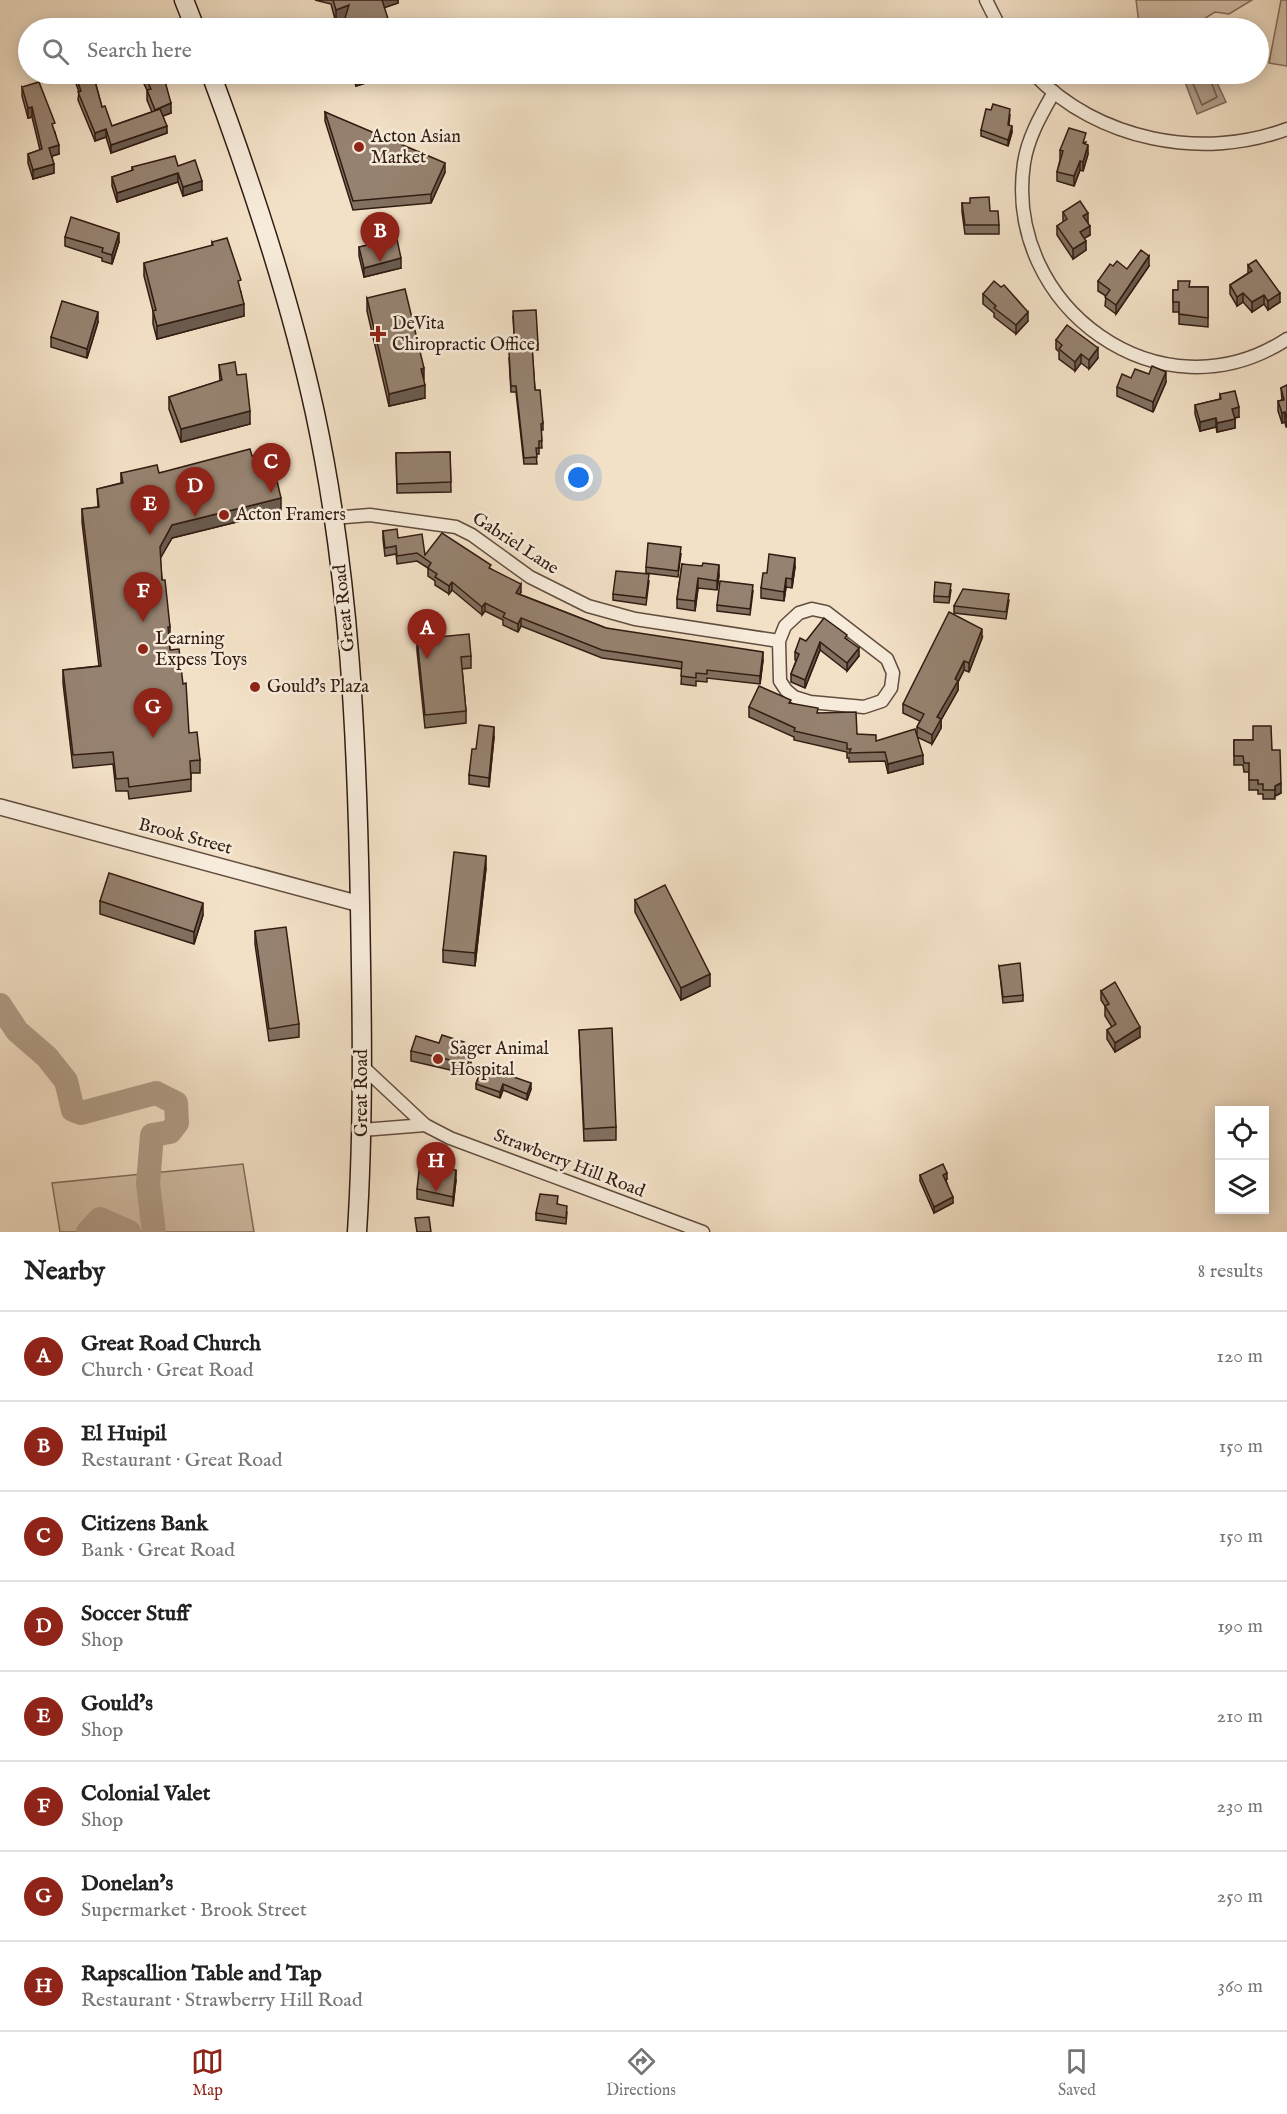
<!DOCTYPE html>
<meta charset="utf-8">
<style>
body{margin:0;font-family:"IM FELL English",serif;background:#f6f6f6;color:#222}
.controls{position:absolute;right:18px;bottom:18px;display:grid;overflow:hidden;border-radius:0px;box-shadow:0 3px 15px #0003}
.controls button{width:54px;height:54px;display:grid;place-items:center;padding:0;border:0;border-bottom:2px solid #e0e0e0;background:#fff;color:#222;font:30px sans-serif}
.you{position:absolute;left:579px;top:478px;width:21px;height:21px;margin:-15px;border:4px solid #fff;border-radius:50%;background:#1a73e8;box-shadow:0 0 0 9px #1a73e833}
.badge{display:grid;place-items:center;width:39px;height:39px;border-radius:50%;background:#8f2418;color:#fff;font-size:20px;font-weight:700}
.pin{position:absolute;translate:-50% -50px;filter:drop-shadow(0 2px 3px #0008)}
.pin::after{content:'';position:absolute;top:32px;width:21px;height:18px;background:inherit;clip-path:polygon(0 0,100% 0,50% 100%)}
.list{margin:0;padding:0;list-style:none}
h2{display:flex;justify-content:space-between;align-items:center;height:78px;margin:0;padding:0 24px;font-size:26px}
h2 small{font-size:20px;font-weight:400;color:#767676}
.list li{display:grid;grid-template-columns:39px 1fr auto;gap:18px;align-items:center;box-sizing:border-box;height:90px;padding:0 24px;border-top:2px solid #e0e0e0}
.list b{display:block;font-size:22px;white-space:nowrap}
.list p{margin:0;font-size:20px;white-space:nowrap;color:#767676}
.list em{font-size:20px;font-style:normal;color:#767676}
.icon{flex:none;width:33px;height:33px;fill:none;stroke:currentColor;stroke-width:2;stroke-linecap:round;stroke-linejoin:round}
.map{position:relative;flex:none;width:1287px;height:1232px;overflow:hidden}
.search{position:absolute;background:#fff;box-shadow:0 3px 15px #0003;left:18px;right:18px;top:18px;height:66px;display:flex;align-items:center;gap:15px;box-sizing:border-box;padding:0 21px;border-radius:33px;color:#767676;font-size:22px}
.sheet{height:798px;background:#fff}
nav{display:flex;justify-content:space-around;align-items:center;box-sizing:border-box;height:84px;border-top:2px solid #e0e0e0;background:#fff;font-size:16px;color:#767676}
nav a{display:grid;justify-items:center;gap:3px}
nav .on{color:#8f2418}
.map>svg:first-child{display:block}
</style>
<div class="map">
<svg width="1287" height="1232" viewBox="0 0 1287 1232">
<rect width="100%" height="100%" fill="#f3e1c7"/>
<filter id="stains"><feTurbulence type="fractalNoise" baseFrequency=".00333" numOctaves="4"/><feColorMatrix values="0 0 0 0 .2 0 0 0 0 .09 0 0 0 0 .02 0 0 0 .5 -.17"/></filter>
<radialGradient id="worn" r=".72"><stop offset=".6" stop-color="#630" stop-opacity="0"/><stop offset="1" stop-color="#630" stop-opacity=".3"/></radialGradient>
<g fill="#d2bfa8" stroke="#826d5d" stroke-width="1.5">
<polygon points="1136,0 1252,0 1229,14 1215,12 1189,28 1142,28 1139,23"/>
<polygon points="1281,0 1287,0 1287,66 1269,63"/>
<polygon points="243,1164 254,1232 60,1232 52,1183"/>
</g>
<polygon fill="#b19e89" stroke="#7e6a59" stroke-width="1.5" points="1182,74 1213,74 1226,102 1197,114"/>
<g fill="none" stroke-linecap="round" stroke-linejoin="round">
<polyline stroke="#725c4e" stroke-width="1.5" points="1189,74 1202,105 1217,97 1208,74"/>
<g stroke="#b19e89" stroke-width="24">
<polyline points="0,1005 17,1031 47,1057 66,1081 73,1110 81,1113 156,1093 176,1103 177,1123 170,1132 152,1135 148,1184 154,1232"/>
<polyline points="88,1232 100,1219 129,1232"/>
</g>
<g stroke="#624c3f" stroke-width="15">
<g id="minor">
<polyline points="986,0 1000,28"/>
<path d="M1034,74C1097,140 1202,161 1287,129"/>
<path d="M1054,92C1041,115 1028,137 1024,163C1003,307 1161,422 1287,339"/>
<polyline points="333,518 370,515 456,527 472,535 530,577 588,606 635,619 779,641 780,681 786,690 794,697 810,702 864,707 882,701 891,688 893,673 887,659 826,612 812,609 799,613 785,626 779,641"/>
<polyline points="363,1067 425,1125 450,1138 703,1232"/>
<polyline points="362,1130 425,1125"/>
</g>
</g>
<g stroke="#624c3f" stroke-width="18">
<polyline id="tertiary" points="0,807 360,904"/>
</g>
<g stroke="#321b12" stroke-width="21">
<g id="secondary">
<polyline points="184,0 195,28"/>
<path d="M211,74C252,184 290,298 315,413C350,577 357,739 360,907C362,1015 364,1123 357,1232"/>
</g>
</g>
<use href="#minor" stroke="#f7ecdb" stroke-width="12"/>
<use href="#tertiary" stroke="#f7ecdb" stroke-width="15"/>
<use href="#secondary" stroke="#f7ecdb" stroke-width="18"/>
</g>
<g fill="#817060" stroke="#321b12" stroke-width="1.5">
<polygon points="315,0 398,0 398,3 336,23 331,4"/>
<polygon points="74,74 93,74 102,107 112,126 152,112 147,100 147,90 139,74 163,74 171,113 163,116 167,133 111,153 106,137 95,141 78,100 79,92 74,78"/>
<polygon points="352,74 394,74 356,86"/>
<polygon points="22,87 55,132 59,154 52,156 54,173 33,179 28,163 28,154 40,150 32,117 28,118 22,96"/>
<polygon points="325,112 445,172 431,203 353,210 325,121"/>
<polygon points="1010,115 1009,125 1012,132 1008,146 981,136 981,130"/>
<polygon points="1086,142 1085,144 1088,154 1083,171 1080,170 1074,186 1057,181 1057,172 1060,160 1060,150"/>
<polygon points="178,166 202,190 183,196 178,182 117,202 112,186 112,177 132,171 132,167"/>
<polygon points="962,203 990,211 999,225 999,234 965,234 962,212"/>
<polygon points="1063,212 1088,222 1090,235 1084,238 1086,250 1073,259 1057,235 1057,226 1063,222"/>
<polygon points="378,234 401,268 364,277 359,256 359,247 378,243"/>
<polygon points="65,237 119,242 112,264 102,261 102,258 65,246"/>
<polygon points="212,242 241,292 244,316 157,339 153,324 153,311 144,276 144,263 212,246"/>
<polygon points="1248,265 1280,302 1268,310 1264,304 1252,312 1243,302 1237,306 1230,294 1230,285 1248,273"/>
<polygon points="1113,266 1127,269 1149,266 1116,314 1105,306 1106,296 1098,291 1098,281"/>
<polygon points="1189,287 1208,287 1208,327 1179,324 1179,312 1173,312 1173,290 1178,290"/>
<polygon points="983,294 1028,321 1016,334 994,317 994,313 983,304"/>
<polygon points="367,298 425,398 389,406 367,311"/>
<polygon points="513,317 538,344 538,350 532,350 535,390 543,423 543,430 541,430 542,448 539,448 539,454 536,454 537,464 524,464 516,392 511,392 509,358 515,351"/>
<polygon points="98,322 87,358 51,347 51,337"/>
<polygon points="1056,340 1098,358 1089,369 1081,363 1075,371 1059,359 1059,352 1056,349"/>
<polygon points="219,365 237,375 250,424 181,442 169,409 169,397 220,381"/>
<polygon points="1131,378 1166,382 1153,412 1117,396 1117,387"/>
<polygon points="1287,385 1287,427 1286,427 1285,422 1282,423 1278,411 1278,401 1282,400 1281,388"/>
<polygon points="1220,394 1239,417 1235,418 1235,428 1217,432 1216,427 1200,431 1195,414 1195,405 1220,399"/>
<polygon points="450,452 451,492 397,493 396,453"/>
<polygon points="252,456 281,511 172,538 160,558 162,580 170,627 170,639 169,639 170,650 189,733 200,760 200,773 191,773 191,791 129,799 128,791 116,791 113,764 73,768 63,683 63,670 99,666 82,522 82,509 98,507 97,489 121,483 121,473 159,473"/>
<polygon points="383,531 398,538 425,555 491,569 521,592 519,594 606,628 763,660 760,684 707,678 707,682 696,681 696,686 681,684 682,669 602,658 521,626 518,632 503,625 503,620 485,611 482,615 452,590 449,594 435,585 435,581 428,576 428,568 417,561 397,564 396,554 385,556 383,539"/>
<polygon points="681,554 678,577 646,573 646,567"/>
<polygon points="682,564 719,575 717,590 698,588 695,611 677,608 677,599"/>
<polygon points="795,567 792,588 786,587 784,601 761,598 761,588 767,573"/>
<polygon points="649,581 646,605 613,600 613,594"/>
<polygon points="951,590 949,603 934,602 934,596"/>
<polygon points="753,591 750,615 717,611 717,605"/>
<polygon points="1009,600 1006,619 954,613 954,606"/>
<polygon points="982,638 969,672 964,670 958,682 958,690 941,720 941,728 932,744 917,737 923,764 888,773 885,761 849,762 849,758 847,758 847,752 794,740 794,737 749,717 749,707 791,703 818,713 857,734 876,741 917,737 917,727 920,721 903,713 903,704"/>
<polygon points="417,639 471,656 471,668 462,669 466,711 466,723 425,728 417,651"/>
<polygon points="847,639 859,656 847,671 820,650 805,688 791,682 791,674 796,661 795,660 795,652 806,641"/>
<polygon points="494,737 489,787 469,784 469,775 476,749"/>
<polygon points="1234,740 1253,740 1272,750 1281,793 1275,796 1275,799 1263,799 1263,794 1258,794 1258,790 1249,790 1249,772 1244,772 1243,765 1234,765"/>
<polygon points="486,868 475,966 443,962 443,950"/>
<polygon points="635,900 710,986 681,1000 635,912"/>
<polygon points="100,901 203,915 194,944 100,914"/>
<polygon points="255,931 299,1024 299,1037 269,1041 255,944"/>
<polygon points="999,966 1023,995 1023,1001 1003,1003"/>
<polygon points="1101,991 1140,1037 1115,1052 1107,1039 1107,1030 1112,1027 1105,1016 1105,1006 1101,1000"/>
<polygon points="579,1030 616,1127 616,1140 584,1141"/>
<polygon points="439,1043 471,1062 468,1074 411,1061 411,1051"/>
<polygon points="482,1066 531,1089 527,1100 503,1090 500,1098 476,1089 476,1084"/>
<polygon points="920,1175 947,1179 946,1180 953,1203 934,1213 920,1181"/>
<polygon points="456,1180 453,1206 417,1199 417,1189"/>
<polygon points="558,1204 567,1212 566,1224 536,1220 536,1213"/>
</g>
<g fill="#695b4e" stroke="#321b12" stroke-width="1.5">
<polygon points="381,0 398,0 398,3 381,9"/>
<polygon points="349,5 349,18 336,23 336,10"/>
<polygon points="356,74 394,74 356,86"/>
<polygon points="171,103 171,113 155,119 155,110"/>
<polygon points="32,107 32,117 28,118 28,108"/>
<polygon points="167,126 167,133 111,153 111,145"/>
<polygon points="1012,126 1012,132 1008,146 1008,140"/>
<polygon points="106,129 106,137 95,141 95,133"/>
<polygon points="59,145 59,154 49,157 49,148"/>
<polygon points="1088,145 1088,154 1083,171 1083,162"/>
<polygon points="1080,161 1080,170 1074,186 1074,176"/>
<polygon points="445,163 445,172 431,203 431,194"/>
<polygon points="54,164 54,173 33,179 33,170"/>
<polygon points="178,173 178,182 117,202 117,193"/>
<polygon points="202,181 202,190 183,196 183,187"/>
<polygon points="1088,213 1088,222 1083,225 1083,216"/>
<polygon points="1090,226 1090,235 1080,241 1080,232"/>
<polygon points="119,233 119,242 112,264 112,255"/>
<polygon points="1086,241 1086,250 1073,259 1073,249"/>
<polygon points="1149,256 1149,266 1116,314 1116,305"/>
<polygon points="401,258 401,268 364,277 364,268"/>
<polygon points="1243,293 1243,302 1237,306 1237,297"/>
<polygon points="1280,293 1280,302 1268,310 1268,301"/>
<polygon points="1264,295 1264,304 1252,312 1252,302"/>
<polygon points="244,304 244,316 157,339 157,326"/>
<polygon points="98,312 98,322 87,358 87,349"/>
<polygon points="1028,312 1028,321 1016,334 1016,325"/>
<polygon points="1098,348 1098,358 1089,369 1089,360"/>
<polygon points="1081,354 1081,363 1075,371 1075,362"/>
<polygon points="424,368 424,380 421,369"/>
<polygon points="1166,372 1166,382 1153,412 1153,402"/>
<polygon points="425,385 425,398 389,406 389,394"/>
<polygon points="1239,407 1239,417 1232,418 1232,409"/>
<polygon points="250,411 250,424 181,442 181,429"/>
<polygon points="1285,412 1285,422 1282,423 1282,413"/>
<polygon points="1216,418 1216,427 1200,431 1200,422"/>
<polygon points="1235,419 1235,428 1217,432 1217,423"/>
<polygon points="281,498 281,511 172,538 160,559 160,547 172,525"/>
<polygon points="795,558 795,567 792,588 792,579"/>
<polygon points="719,565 719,575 717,590 717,581"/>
<polygon points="698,578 698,588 695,611 695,601"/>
<polygon points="786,578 786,587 784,601 784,592"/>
<polygon points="452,582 452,590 449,594 449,586"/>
<polygon points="521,584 521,592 516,601 516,593"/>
<polygon points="485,603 485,611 482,615 482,607"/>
<polygon points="521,618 521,626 518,632 518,624"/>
<polygon points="982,629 982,638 969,672 969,663"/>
<polygon points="820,642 820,650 805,688 805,680"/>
<polygon points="859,648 859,656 847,671 847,663"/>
<polygon points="763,652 763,660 760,684 760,676"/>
<polygon points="964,661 964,670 958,682 958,690 941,720 941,728 932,744 932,735 937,717"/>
<polygon points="494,727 494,737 489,787 489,778"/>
<polygon points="923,755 923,764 888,773 888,764"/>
<polygon points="1281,783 1281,793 1275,796 1275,786"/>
<polygon points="486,856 486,868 475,966 475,953"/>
<polygon points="203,903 203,915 194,944 194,932"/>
<polygon points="710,974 710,986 681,1000 681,988"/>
<polygon points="1140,1027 1140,1037 1115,1052 1115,1043"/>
<polygon points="471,1052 471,1062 468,1074 468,1064"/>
<polygon points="531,1083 531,1089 527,1100 527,1094"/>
<polygon points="503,1084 503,1090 500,1098 500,1092"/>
<polygon points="456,1170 456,1180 453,1206 453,1197"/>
<polygon points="947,1173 947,1179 943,1181 943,1175"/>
<polygon points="953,1197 953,1203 934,1213 934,1207"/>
</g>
<g fill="#968270" stroke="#321b12" stroke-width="1.5">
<polygon points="333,0 382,0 391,28 342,28 349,5 336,10"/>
<polygon points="75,74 93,74 102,107 105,106 112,126 160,109 167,126 111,145 106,129 95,133 78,92 81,91"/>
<polygon points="144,74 163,74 171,103 155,110 147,90 151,89"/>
<polygon points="39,82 55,123 52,124 59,145 49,148 54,164 33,170 28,154 42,149 32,107 28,108 22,87"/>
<polygon points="993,104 1010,109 1008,125 1012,126 1008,140 981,130 986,109 991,110"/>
<polygon points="325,112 445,163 431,194 353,201"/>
<polygon points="1069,128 1086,133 1083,143 1088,145 1083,162 1080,161 1074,176 1057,172 1063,151 1060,150"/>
<polygon points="175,156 178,166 195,160 202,181 183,187 178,173 117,193 112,177 133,170 132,167"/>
<polygon points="989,197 990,211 998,211 999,225 965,225 962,203 970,203 970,198"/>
<polygon points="1080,201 1088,213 1083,216 1090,226 1080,232 1086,241 1073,249 1057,226 1067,219 1063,212"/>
<polygon points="71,217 119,233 112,255 102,252 103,248 65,237"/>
<polygon points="395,230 401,258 364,268 359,247 380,242 378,234"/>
<polygon points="227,238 241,280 238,281 244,304 157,326 153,311 156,310 144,263 213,245 212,242"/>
<polygon points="1141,250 1149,256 1116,305 1105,297 1110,290 1098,281 1110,264 1113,266 1117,261 1127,269"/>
<polygon points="1256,260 1280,293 1268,301 1264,295 1252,302 1243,293 1237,297 1230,285 1252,271 1248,265"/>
<polygon points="994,281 1001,287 1004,285 1028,312 1016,325 994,308 996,306 983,294"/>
<polygon points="1178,281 1190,281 1189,287 1208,287 1208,318 1179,314 1179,302 1173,302 1173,290 1178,290"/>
<polygon points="405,289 424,368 421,369 425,385 389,394 367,298"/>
<polygon points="62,301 98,312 87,349 51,337"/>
<polygon points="536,310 538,344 532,344 535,390 540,390 543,423 541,424 542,441 539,441 539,448 536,448 537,457 524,458 516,386 511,386 509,352 515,351 513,311"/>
<polygon points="1067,325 1098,348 1089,360 1081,354 1075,362 1059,349 1062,345 1056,340"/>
<polygon points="235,362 237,375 246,374 250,411 181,429 169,397 222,380 219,365"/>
<polygon points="1152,366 1166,372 1153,402 1117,387 1122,374 1131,378 1135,369 1149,374"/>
<polygon points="1287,385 1287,417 1286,417 1285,412 1282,413 1278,401 1284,400 1281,388"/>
<polygon points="1235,391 1239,407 1232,409 1235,419 1217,423 1216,418 1200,422 1195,405 1221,399 1220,394"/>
<polygon points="250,449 252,456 270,451 281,498 172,525 160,547 162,580 165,580 170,627 168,627 170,650 179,649 183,684 186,683 189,733 197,732 200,760 190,761 191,779 129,787 128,778 116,779 113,752 73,755 63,670 101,666 82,509 99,507 97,489 123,483 121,473 157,465 159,473"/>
<polygon points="450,452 451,482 397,484 396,453"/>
<polygon points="397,529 398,538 422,534 425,555 442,533 491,565 489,568 521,584 516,593 606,628 763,652 760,676 707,670 707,674 696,673 696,678 681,676 682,662 602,650 521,618 518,624 503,617 505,613 485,603 482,607 452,582 449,586 435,577 437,574 428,568 431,563 417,553 397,556 396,546 385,548 383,531"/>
<polygon points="648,543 681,547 678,571 646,567"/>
<polygon points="769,554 795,558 792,579 786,578 784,592 761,588 763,573 767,573"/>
<polygon points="703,563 719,565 717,581 698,578 695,601 677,599 682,564 702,566"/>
<polygon points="616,571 649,574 646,598 613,594"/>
<polygon points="720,581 753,585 750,609 717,605"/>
<polygon points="935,582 951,584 949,597 934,596"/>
<polygon points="963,589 1009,594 1006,612 954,606"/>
<polygon points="949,612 982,629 969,663 964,661 955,679 958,681 937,717 941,719 932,735 917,727 924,714 903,704"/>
<polygon points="824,618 847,635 845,638 859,648 847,663 820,642 805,680 791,674 799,654 795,652 800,638 806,641"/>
<polygon points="469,634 471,656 461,657 466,711 425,715 417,639"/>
<polygon points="759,686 791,700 789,703 818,708 817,713 856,712 857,734 876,735 876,741 915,729 923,755 888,764 885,752 849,753 851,749 847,749 847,743 794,731 795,728 749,707"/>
<polygon points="479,725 494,727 489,778 469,775 472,749 476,749"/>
<polygon points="1253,726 1271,726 1272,750 1280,750 1281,783 1275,786 1275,790 1263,790 1263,784 1258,784 1258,780 1249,780 1249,763 1244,763 1243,756 1234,756 1234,740 1253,740"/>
<polygon points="454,852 486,856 475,953 443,950"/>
<polygon points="109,873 203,903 194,932 100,901"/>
<polygon points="665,885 710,974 681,988 635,900"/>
<polygon points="286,927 299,1024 269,1029 255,931"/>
<polygon points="1020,963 1023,995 1003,997 999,966"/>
<polygon points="1115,982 1140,1027 1115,1043 1107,1030 1116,1024 1105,1006 1109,1004 1101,991"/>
<polygon points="612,1028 616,1127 584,1129 579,1030"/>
<polygon points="442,1035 464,1042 461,1049 471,1052 468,1064 411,1051 416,1036 439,1043"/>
<polygon points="482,1066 531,1083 527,1094 503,1084 500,1092 476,1084"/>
<polygon points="420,1163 456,1170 453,1197 417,1189"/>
<polygon points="943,1164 947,1173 943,1175 953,1197 934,1207 920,1175"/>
<polygon points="540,1194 558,1196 557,1204 567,1206 566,1218 536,1213"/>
<polygon points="429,1217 431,1232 417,1232 415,1218"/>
</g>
<g fill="#8f2418" stroke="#f7ecdb" stroke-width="2">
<circle cx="359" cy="147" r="6"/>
<path d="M375 325h6v6h6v6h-6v6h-6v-6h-6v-6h6z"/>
<circle cx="224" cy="515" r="6"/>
<circle cx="143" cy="649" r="6"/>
<circle cx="255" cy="687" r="6"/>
<circle cx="438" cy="1059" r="6"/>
</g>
<g text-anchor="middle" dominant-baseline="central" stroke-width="5" stroke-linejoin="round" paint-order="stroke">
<g font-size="18" fill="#321b12" stroke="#f7ecdb" text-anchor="start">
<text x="371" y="137">Acton Asian<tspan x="371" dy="21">Market</tspan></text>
<text x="392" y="324">DeVita<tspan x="392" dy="21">Chiropractic Office</tspan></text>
<text x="236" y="515">Acton Framers</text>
<text x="155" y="639">Learning<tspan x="155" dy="21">Expess Toys</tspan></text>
<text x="267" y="687">Gould's Plaza</text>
<text x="450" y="1049">Sager Animal<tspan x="450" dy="21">Hospital</tspan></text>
</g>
<g font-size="18" fill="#321b12" stroke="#f7ecdb">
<text transform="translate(515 544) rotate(33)">Gabriel Lane</text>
<text transform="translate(345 608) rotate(-96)">Great Road</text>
<text transform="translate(185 837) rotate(15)">Brook Street</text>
<text transform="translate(362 1093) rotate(-90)">Great Road</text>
<text transform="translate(569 1164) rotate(21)">Strawberry Hill Road</text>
</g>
</g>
<rect width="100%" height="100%" filter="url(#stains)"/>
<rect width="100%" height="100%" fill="url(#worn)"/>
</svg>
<div class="controls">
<button><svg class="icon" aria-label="locate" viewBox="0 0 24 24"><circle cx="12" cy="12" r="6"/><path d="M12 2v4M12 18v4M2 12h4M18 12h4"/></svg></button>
<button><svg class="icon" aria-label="layers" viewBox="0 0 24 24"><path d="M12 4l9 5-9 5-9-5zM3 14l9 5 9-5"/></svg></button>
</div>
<div class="you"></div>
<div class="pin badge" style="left:427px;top:659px">A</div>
<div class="pin badge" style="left:380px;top:262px">B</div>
<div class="pin badge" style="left:271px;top:493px">C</div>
<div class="pin badge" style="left:195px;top:517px">D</div>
<div class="pin badge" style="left:150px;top:535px">E</div>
<div class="pin badge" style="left:143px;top:622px">F</div>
<div class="pin badge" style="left:153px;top:738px">G</div>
<div class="pin badge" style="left:436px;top:1192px">H</div>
<div class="search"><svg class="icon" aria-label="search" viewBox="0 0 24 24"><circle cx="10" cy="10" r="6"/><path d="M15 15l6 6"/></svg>Search here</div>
</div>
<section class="sheet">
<h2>Nearby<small>8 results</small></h2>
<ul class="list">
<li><span class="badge">A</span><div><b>Great Road Church</b><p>Church · Great Road</p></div><em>120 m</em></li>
<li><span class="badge">B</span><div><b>El Huipil</b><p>Restaurant · Great Road</p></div><em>150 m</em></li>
<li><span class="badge">C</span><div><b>Citizens Bank</b><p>Bank · Great Road</p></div><em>150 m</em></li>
<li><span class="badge">D</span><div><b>Soccer Stuff</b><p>Shop</p></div><em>190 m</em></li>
<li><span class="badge">E</span><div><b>Gould's</b><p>Shop</p></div><em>210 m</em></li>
<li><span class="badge">F</span><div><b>Colonial Valet</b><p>Shop</p></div><em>230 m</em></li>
<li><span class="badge">G</span><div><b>Donelan's</b><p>Supermarket · Brook Street</p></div><em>250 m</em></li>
<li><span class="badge">H</span><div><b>Rapscallion Table and Tap</b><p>Restaurant · Strawberry Hill Road</p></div><em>360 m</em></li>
</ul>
</section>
<nav>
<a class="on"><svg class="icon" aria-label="map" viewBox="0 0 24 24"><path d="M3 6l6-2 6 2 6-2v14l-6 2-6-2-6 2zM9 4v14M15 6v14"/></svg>Map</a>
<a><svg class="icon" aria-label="directions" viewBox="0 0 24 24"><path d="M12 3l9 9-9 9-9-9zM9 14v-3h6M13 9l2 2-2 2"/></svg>Directions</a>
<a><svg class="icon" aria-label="saved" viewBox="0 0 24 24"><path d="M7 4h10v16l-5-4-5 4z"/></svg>Saved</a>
</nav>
